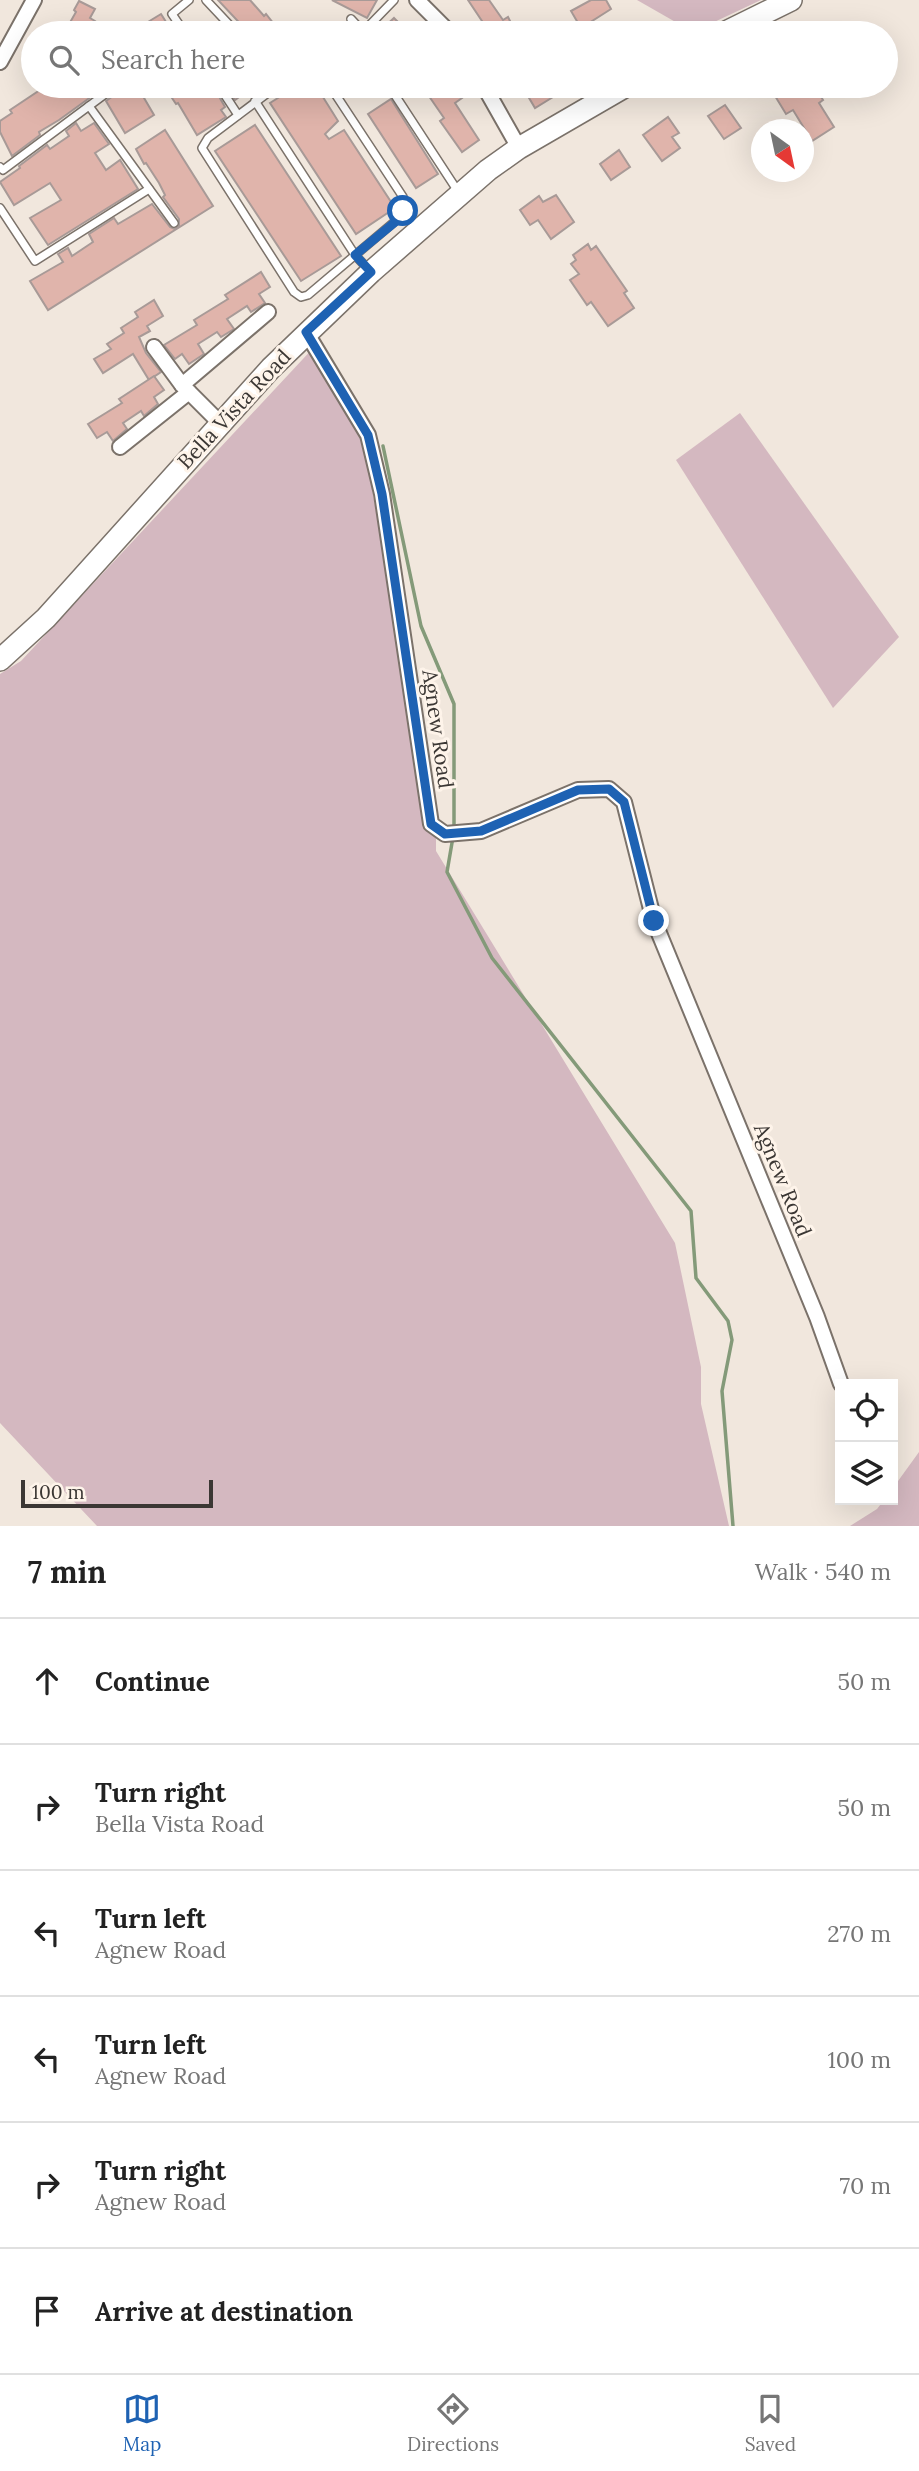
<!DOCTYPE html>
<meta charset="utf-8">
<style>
body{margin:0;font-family:Lora,serif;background:#f2f2f2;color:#222}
.controls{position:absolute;right:21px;bottom:21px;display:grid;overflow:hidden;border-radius:0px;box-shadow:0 7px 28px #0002}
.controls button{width:63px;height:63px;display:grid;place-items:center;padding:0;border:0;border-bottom:2px solid #e0e0e0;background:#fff;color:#222;font:35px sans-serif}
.compass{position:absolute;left:751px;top:119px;width:63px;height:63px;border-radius:50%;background:#fff;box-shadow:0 7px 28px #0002;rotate:147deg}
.scale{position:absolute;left:21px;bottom:18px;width:192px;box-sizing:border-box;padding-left:7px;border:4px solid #3b3734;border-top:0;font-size:19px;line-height:24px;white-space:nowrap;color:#3b3734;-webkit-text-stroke:5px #fef4ea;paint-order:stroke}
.stop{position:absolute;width:21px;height:21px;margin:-16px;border:5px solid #1e62b3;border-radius:50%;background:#fff}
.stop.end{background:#1e62b3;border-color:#fff;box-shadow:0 2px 7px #0008}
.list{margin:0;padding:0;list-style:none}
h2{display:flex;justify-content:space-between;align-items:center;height:91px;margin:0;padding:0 28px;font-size:30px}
h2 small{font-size:23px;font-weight:400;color:#767676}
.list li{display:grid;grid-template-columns:46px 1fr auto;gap:21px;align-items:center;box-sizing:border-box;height:126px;padding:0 28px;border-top:2px solid #e0e0e0}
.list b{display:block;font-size:26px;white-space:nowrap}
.list p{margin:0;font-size:23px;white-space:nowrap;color:#767676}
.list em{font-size:23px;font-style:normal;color:#767676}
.icon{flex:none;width:38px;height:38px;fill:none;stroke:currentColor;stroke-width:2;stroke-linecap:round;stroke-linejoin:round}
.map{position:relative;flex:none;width:919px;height:1526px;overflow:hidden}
.search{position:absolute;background:#fff;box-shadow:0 7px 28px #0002;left:21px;right:21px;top:21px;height:77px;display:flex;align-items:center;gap:18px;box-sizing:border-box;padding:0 24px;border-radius:38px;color:#767676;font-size:26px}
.sheet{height:847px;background:#fff}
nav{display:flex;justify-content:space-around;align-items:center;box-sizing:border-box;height:98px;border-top:2px solid #e0e0e0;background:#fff;font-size:19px;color:#767676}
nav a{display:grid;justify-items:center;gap:4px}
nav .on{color:#1e62b3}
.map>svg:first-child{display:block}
</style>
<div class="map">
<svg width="919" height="1526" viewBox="0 0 919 1526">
<rect width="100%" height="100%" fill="#f1e7dd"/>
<g fill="#d4b8c0">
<polygon points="637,0 761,0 693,32"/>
<polygon points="316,345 363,437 431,825 436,831 436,851 675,1243 701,1367 701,1404 729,1526 97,1526 0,1423 0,674 21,661"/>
<polygon points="740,413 899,637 833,708 676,460"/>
<polygon points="919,1452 919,1526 850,1526 877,1509 884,1500 893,1500 893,1488"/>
</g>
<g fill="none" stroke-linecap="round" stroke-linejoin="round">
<g stroke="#849a79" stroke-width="3.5">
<polyline points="383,446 421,626 454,704 454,830"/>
<polyline points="453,837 447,872 492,958 691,1211 696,1278 728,1321 732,1340 722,1391 733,1526"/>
</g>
</g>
<g fill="#e0b4ab" stroke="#a89a97" stroke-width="2">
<polygon points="218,0 250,0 264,16 266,14 281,33 249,33"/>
<polygon points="332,0 377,0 367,18"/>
<polygon points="468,0 489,0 503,20 508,17 514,29 506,33 490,33"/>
<polygon points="591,0 606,0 611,9 581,28 571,11"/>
<polygon points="79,1 95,9 90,18 95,21 88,33 64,33 76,12 74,10"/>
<polygon points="161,14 173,33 130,33"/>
<polygon points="394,18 409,33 378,33"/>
<polygon points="46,86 106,86 59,120 39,132 40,135 12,156 0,132 0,121 12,113 10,110"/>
<polygon points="122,86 137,86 154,115 125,133 106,101 120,91"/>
<polygon points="164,86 213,86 225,107 221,110 226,117 197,135 178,103 176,104"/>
<polygon points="226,86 254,86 235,100"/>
<polygon points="297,86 316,86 338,121 325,134 329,139 344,130 395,208 356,234 270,103"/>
<polygon points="422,86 454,86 462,98 455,103 479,140 462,152 440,121 444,118"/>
<polygon points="522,86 546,86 553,97 535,108"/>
<polygon points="769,86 814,86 823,100 819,103 834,127 812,141 793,110 786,114"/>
<polygon points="391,99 438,174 416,188 368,114"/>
<polygon points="725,105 741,128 724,139 708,116"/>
<polygon points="668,117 679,133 672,137 680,148 662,161 643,135"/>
<polygon points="76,123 81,131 94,123 109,144 95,153 106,170 120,160 138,189 48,245 30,218 61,200 50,183 14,205 0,182 20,168 19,166 47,145 50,149 69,136 66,131"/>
<polygon points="255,125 341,256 301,281 215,151"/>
<polygon points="165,130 213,206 48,310 30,281 63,262 58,254 68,248 72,256 93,242 89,234 114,218 118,224 152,204 170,227 175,229 179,226 179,219 163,197 165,195 159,183 146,163 144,164 136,149"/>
<polygon points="619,150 630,167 611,180 600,164"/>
<polygon points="556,195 574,222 551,239 538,220 530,225 520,210 539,196 543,202"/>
<polygon points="588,244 591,250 596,246 627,291 624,293 634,308 608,326 591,302 587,305 570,280 579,274 571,264 576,260 573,255"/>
<polygon points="261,272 270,287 259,294 265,303 251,312 247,306 227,319 234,329 221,337 217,332 198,344 204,354 189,364 182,354 175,359 164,345 197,325 194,320 228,299 225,295"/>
<polygon points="154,300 163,316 147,326 150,331 139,337 146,353 161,372 149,380 133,354 103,373 94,359 111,349 107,344 124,333 121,328 138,317 135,312"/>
<polygon points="154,376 164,390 154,397 158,404 144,416 141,411 123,423 127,429 113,441 107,432 97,438 88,424 122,403 119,399"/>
</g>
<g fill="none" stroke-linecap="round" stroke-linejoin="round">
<g stroke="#7b726a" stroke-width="10">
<g id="lane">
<polyline points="206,0 237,33"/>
<polyline points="351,19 364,33"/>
<polyline points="363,32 394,0"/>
<polyline points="185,33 172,14 189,0"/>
<polyline points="219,86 238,115"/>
<polyline points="277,86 208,138 202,148 294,292 301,297 308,295 399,218 405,204 403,197 330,86"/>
<polyline points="391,89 459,193"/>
<polyline points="255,101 355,255 370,271"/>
<polyline points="89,106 116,86"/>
<polyline points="0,167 3,170 89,106 174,223"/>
<polyline points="0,208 35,261 149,189"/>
</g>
</g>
<g stroke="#7b726a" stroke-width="18">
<g id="street">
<polyline points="417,0 450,33"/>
<polyline points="0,62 34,0"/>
<polyline points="484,86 519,148"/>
<polyline points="306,332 368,435 382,494 431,824 445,834 481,831 578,790 609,789 624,802 654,921 817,1317 841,1384"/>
<polyline points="154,347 182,385 220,423"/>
<polyline points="182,385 268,312"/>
<polyline points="120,447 189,392"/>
</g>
</g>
<g stroke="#7b726a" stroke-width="24">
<g id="secondary">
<polyline points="724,33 791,0"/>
<polyline points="0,660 46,618 271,368 371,272 488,170 519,148 626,86"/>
</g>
</g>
<use href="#lane" stroke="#fff" stroke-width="7"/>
<use href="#street" stroke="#fff" stroke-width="14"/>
<use href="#secondary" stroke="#fff" stroke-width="21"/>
</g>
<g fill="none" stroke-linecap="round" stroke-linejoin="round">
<polyline stroke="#1e62b3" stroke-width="9" points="403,211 400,218 355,255 371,272 306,332 368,435 382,494 431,824 445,834 481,831 578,790 609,789 624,802 654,921"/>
</g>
<g text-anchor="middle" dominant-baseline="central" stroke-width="6" stroke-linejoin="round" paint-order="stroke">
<g font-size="21" fill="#3b3734" stroke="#fef4ea">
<text transform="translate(234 409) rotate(-47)">Bella Vista Road</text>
<text transform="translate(438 729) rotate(82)">Agnew Road</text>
<text transform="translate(783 1180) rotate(68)">Agnew Road</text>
</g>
</g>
</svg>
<div class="controls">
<button><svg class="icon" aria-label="locate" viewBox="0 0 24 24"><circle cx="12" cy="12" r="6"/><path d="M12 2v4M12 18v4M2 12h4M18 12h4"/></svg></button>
<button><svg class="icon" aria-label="layers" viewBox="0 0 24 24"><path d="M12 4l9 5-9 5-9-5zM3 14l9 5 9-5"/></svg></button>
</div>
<svg class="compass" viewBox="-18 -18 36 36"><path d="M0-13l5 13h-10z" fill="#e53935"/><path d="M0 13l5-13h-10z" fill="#767676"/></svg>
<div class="scale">100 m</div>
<div class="stop" style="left:403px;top:211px"></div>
<div class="stop end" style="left:654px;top:921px"></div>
<div class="search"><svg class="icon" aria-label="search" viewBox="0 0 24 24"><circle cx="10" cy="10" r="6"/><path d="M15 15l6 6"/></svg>Search here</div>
</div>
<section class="sheet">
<h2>7 min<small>Walk · 540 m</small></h2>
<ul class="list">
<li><svg class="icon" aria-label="ahead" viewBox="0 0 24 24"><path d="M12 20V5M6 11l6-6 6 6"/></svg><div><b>Continue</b></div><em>50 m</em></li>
<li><svg class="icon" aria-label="right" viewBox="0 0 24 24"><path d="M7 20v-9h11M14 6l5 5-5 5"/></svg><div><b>Turn right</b><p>Bella Vista Road</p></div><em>50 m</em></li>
<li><svg class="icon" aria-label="left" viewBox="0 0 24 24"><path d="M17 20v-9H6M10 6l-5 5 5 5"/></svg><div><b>Turn left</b><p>Agnew Road</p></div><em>270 m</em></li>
<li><svg class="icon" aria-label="left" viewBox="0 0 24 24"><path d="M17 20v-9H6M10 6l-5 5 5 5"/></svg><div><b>Turn left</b><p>Agnew Road</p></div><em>100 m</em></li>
<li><svg class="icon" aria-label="right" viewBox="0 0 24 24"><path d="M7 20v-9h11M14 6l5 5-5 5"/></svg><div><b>Turn right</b><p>Agnew Road</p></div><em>70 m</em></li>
<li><svg class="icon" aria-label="arrive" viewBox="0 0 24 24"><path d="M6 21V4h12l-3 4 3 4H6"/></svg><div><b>Arrive at destination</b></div></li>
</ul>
</section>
<nav>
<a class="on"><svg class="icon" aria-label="map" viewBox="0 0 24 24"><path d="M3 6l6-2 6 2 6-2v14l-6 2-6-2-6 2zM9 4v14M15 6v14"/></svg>Map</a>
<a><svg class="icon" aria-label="directions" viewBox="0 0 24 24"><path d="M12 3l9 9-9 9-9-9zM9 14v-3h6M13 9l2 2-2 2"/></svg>Directions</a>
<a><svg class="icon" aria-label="saved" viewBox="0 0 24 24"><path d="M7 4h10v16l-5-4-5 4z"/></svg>Saved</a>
</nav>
